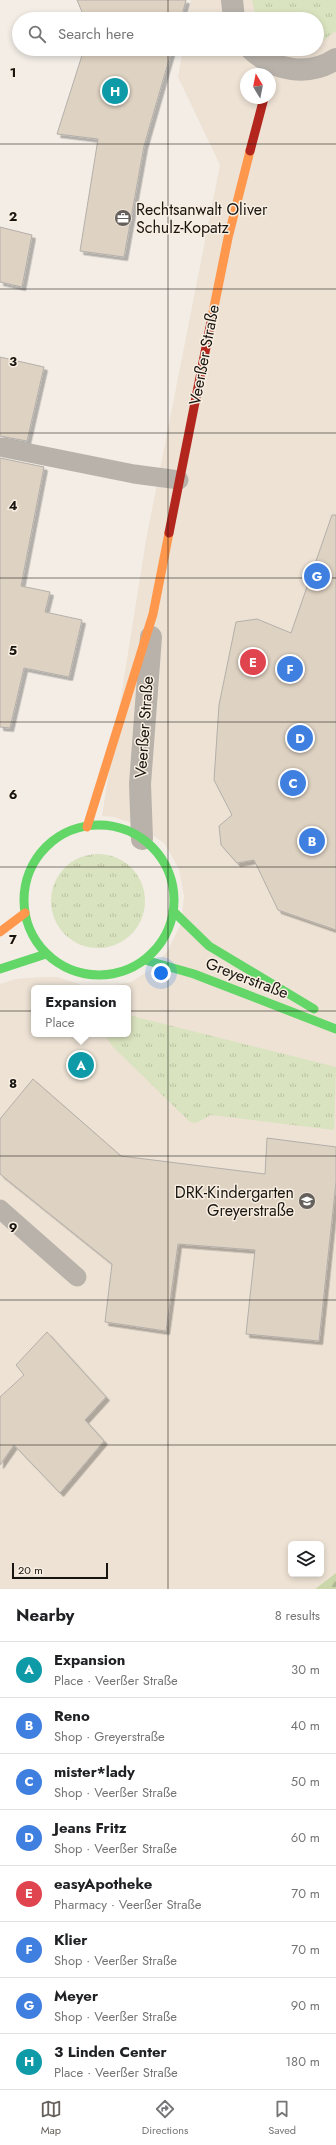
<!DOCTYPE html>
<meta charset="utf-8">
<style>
body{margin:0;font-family:Jost,sans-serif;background:#f6f6f6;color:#202124}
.controls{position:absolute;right:12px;bottom:12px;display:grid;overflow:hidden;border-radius:6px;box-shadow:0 2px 6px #0003}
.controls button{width:36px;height:36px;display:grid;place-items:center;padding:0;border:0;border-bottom:1px solid #e0e0e0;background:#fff;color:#202124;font:20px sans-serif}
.compass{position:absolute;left:240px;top:68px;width:36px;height:36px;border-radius:50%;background:#fff;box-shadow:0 2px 6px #0003;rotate:350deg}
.scale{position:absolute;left:12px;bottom:10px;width:96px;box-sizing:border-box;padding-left:4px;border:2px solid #181410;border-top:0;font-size:11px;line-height:14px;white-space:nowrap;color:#181410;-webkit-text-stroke:3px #f8eee1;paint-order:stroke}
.you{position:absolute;left:161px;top:973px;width:14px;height:14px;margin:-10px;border:3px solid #fff;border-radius:50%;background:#1a73e8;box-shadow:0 0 0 6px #1a73e833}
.badge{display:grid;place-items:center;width:26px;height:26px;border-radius:50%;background:#65605b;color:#fff;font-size:13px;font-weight:700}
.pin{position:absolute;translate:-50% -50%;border:2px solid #fff;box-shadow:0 1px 4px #0006}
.popup{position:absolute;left:31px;top:985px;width:100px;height:52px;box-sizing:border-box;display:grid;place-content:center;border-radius:6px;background:#fff;filter:drop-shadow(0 1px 3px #0005);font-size:13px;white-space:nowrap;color:#757577}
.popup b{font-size:15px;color:#202124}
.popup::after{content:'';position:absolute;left:50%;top:100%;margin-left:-8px;border:8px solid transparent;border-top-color:#fff}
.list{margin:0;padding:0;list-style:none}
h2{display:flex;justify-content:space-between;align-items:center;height:52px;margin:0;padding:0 16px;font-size:17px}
h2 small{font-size:13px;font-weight:400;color:#757577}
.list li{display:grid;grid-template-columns:26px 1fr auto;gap:12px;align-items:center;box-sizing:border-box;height:56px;padding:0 16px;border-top:1px solid #e0e0e0}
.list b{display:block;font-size:15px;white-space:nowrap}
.list p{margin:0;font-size:13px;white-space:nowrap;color:#757577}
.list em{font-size:13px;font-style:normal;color:#757577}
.icon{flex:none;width:22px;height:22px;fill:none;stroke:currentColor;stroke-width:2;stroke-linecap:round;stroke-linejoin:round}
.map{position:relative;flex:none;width:336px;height:1589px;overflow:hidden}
.search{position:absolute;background:#fff;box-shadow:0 2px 6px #0003;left:12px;right:12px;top:12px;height:44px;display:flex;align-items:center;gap:10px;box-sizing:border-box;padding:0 14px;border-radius:22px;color:#757577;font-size:15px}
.sheet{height:500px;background:#fff}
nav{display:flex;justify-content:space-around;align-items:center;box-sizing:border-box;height:56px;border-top:1px solid #e0e0e0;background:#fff;font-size:11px;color:#757577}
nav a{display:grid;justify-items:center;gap:2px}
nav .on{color:#65605b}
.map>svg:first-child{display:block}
</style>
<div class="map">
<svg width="336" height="1589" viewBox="0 0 336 1589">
<defs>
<pattern id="grass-tufts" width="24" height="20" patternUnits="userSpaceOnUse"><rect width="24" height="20" fill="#dae3bf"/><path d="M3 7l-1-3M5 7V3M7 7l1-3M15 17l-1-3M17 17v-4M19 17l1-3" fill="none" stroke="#bac2a3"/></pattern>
<pattern id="forest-firs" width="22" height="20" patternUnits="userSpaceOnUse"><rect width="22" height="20" fill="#ccd6ab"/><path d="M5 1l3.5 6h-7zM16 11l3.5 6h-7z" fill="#aeb792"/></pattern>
<filter id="shadow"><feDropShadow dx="3.5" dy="3.5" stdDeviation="0" flood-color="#0004"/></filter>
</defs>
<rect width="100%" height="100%" fill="#f3ede6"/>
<path fill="#ede2d4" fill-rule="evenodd" d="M191,0H336V1573L315,1589H0V984L16,979L41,977H58L82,985L107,987L131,982L153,968L168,950L181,924L184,896L179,869L165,844L140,826L114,817L102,816L146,540L220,165L178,77L183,49H317V19H188ZM246,74H270V98H246ZM34,988H128V1034H34ZM291,1544H321V1574H291Z"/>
<g fill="url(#grass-tufts)">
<polygon points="252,0 336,0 336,31 317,45 317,19 256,19"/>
<circle cx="98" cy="901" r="47"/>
<polygon points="128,1015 336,1067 334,1130 211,1115 196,1123 190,1122 113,1047 104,1034 128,1034"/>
</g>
<polygon fill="url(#forest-firs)" points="336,1573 336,1589 315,1589"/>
<g fill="#ded2c2" stroke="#b4afaa" filter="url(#shadow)">
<polygon points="77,0 186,0 181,19 85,19"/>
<polygon points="84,49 172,49 144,146 124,257 80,251 98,139 57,134"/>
<polygon points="0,227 32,235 22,287 0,282"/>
<polygon points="0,357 44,367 27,441 0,436"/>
<polygon points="0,458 44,467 21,586 50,592 45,612 82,620 69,677 24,668 10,728 0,727"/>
<polygon points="332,515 336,515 336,930 278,910 254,860 237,863 221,845 219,826 232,815 214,780 219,705 236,622 257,619 291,633"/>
<polygon points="33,1079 121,1156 265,1174 267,1138 336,1147 336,1182 319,1341 246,1334 255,1250 178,1244 166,1331 105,1322 112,1264 0,1174 0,1119"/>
<polygon points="47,1332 106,1397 85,1420 104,1441 60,1493 14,1445 0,1465 0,1397 24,1375 16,1365"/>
</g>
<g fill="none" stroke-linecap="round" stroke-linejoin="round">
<g stroke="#b8b2aa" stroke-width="19">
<polyline points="0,447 134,474 179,480"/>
<polyline points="0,1209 77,1277"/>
</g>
<g stroke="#b8b2aa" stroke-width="22">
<polyline points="232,0 234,19"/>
<path d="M251,49C274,71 309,77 336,59"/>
<polyline points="142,839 140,784 151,637"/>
</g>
<g stroke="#63d668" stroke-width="9">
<circle cx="99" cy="900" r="75"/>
<polyline points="173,911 209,946 314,1009"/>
<polyline points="145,960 194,974 336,1029"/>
<polyline points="0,969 46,954"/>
</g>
<g stroke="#ff974d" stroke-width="9">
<polyline points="212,317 228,238 250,151"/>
<polyline points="87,827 153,614 169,533"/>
<polyline points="0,932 25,913"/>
</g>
<g stroke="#b3261e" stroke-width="9">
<polyline points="250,151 264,98"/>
<polyline points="169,533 212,317"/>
</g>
</g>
<path fill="none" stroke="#181410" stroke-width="1" stroke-opacity="0.55" d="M168,0V19M168,49V1589M0,144H336M0,289H336M0,433H336M0,578H336M0,722H336M0,867H336M0,1011H336M0,1156H336M0,1300H336M0,1445H336"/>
<defs>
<g id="office-disc" transform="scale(0.9)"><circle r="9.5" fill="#65605b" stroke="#f8eee1"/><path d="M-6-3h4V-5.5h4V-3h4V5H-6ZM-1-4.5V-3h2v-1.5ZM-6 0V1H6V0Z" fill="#fff"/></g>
<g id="school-disc" transform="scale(0.9)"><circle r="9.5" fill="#65605b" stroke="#f8eee1"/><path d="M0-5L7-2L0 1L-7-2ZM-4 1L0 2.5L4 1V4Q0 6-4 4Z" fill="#fff"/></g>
</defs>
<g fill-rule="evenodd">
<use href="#office-disc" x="123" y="218"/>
<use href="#school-disc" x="307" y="1201"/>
</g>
<g text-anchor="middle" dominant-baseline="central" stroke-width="3" stroke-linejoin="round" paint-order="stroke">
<g font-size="16" fill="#181410" stroke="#f8eee1" text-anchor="start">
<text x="136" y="209">Rechtsanwalt Oliver<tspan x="136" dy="18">Schulz-Kopatz</tspan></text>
<text x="294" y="1192" text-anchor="end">DRK-Kindergarten<tspan x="294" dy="18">Greyerstraße</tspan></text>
</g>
<g font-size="16" fill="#181410" stroke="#f8eee1">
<text transform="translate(204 355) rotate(-79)">Veerßer Straße</text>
<text transform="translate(144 727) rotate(-86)">Veerßer Straße</text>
<text transform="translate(247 978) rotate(21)">Greyerstraße</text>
</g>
</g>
<g font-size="13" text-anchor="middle" font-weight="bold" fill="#181410" stroke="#f8eee1" stroke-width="3" stroke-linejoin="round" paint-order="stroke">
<text x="13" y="77">1</text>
<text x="13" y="221">2</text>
<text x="13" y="366">3</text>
<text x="13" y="510">4</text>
<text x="13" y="655">5</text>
<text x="13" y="799">6</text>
<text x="13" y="944">7</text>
<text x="13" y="1088">8</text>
<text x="13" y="1232">9</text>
</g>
</svg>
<div class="controls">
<button><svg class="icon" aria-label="layers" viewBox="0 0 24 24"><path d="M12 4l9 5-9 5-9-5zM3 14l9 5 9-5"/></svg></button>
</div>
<svg class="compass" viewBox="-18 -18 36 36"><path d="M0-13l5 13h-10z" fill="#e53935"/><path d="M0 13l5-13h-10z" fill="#757577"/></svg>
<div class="scale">20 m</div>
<div class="you"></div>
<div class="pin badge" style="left:81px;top:1065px;background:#0f9aa8">A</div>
<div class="popup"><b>Expansion</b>Place</div>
<div class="pin badge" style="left:312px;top:841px;background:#3f7fe0">B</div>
<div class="pin badge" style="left:293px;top:783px;background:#3f7fe0">C</div>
<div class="pin badge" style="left:300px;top:738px;background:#3f7fe0">D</div>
<div class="pin badge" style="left:253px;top:662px;background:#e0444e">E</div>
<div class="pin badge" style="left:290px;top:669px;background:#3f7fe0">F</div>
<div class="pin badge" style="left:317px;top:576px;background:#3f7fe0">G</div>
<div class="pin badge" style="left:115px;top:91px;background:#0f9aa8">H</div>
<div class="search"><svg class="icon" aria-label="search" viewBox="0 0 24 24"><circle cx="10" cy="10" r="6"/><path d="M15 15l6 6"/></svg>Search here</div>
</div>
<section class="sheet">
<h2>Nearby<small>8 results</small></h2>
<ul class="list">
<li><span class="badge" style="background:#0f9aa8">A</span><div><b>Expansion</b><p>Place · Veerßer Straße</p></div><em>30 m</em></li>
<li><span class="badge" style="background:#3f7fe0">B</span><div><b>Reno</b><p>Shop · Greyerstraße</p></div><em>40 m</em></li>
<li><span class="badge" style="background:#3f7fe0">C</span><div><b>mister*lady</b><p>Shop · Veerßer Straße</p></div><em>50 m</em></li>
<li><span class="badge" style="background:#3f7fe0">D</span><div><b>Jeans Fritz</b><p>Shop · Veerßer Straße</p></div><em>60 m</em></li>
<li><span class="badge" style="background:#e0444e">E</span><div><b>easyApotheke</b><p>Pharmacy · Veerßer Straße</p></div><em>70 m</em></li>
<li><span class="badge" style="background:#3f7fe0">F</span><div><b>Klier</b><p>Shop · Veerßer Straße</p></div><em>70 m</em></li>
<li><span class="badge" style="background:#3f7fe0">G</span><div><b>Meyer</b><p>Shop · Veerßer Straße</p></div><em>90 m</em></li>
<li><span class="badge" style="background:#0f9aa8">H</span><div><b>3 Linden Center</b><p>Place · Veerßer Straße</p></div><em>180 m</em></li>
</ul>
</section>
<nav>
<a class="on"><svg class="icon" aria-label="map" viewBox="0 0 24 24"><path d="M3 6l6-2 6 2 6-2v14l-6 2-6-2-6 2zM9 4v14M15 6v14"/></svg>Map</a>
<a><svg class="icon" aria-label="directions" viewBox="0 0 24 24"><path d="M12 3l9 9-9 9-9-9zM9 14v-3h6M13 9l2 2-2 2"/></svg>Directions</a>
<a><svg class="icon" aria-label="saved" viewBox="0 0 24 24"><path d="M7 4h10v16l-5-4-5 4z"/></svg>Saved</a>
</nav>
